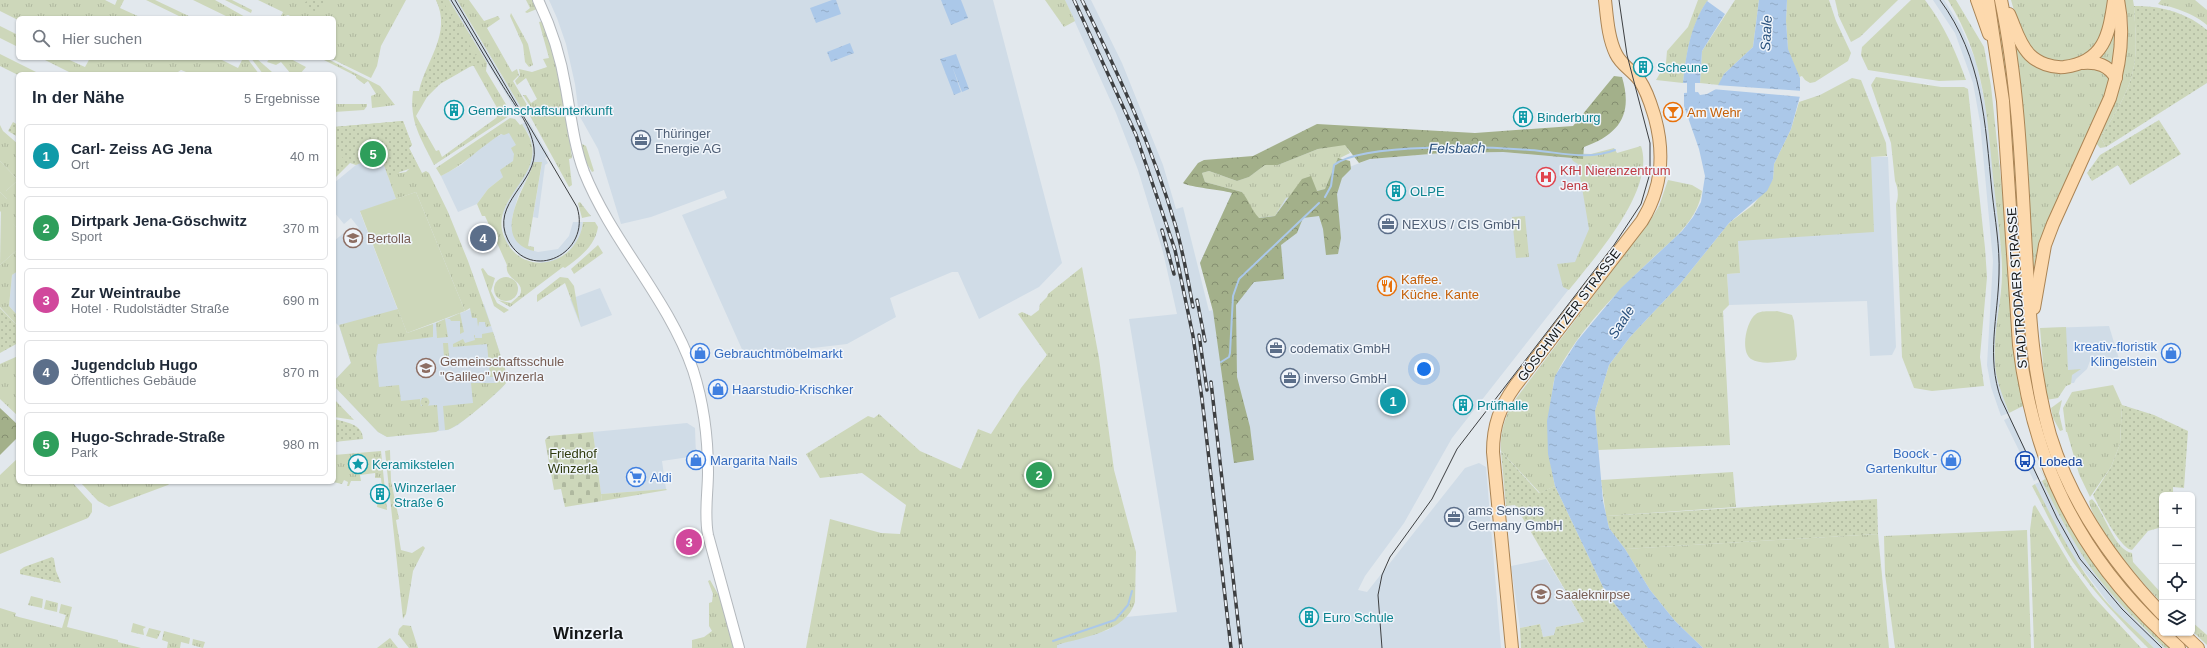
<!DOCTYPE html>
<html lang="de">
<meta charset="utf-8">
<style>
body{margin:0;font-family:Helvetica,sans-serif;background:#f6f6f7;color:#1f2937}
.controls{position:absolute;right:12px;bottom:12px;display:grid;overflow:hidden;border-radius:6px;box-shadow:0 1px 3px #0004}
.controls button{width:36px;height:36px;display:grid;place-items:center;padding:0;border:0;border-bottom:1px solid #e0e1e3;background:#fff;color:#1f2937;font:20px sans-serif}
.you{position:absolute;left:1424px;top:369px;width:14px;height:14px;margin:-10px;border:3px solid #fff;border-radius:50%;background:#1a73e8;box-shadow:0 0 0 6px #1a73e833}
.badge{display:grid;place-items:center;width:26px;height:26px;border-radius:50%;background:#0b78a2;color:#fff;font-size:13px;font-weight:700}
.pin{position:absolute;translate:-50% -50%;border:2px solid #fff;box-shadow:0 1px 4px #0006}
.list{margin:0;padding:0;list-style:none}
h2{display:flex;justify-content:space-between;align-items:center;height:52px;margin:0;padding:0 16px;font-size:17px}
h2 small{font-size:13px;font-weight:400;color:#747a83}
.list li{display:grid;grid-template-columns:26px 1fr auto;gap:12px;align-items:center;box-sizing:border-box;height:64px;margin:0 8px 8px;padding:0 8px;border:1px solid #e0e1e3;border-radius:6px}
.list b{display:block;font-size:15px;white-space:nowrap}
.list p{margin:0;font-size:13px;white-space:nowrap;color:#747a83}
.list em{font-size:13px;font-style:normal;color:#747a83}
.icon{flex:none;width:22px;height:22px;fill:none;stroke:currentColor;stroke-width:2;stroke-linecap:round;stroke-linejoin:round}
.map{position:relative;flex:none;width:2207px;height:648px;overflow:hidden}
.search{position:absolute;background:#fff;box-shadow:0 1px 3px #0004;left:16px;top:16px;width:320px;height:44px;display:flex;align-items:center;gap:10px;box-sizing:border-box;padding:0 14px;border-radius:6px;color:#747a83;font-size:15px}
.panel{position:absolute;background:#fff;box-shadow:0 1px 3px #0004;left:16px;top:72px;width:320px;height:412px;border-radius:6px}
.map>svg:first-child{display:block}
</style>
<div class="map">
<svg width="2207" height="648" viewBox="0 0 2207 648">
<defs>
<pattern id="grass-tufts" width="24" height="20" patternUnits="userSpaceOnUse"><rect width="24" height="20" fill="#cdd7ba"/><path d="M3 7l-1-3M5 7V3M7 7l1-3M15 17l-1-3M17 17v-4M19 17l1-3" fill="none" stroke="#afb89f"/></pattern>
<pattern id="forest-crowns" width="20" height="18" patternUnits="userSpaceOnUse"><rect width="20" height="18" fill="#a3b08a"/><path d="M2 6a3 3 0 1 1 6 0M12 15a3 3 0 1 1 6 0" fill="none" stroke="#848e70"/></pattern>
<pattern id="cemetery-stones" width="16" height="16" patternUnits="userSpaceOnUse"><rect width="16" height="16" fill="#cdd7ba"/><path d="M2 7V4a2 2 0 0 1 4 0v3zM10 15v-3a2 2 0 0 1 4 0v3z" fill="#afb89f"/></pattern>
<pattern id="park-dots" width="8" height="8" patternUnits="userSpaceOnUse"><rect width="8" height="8" fill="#cdd7ba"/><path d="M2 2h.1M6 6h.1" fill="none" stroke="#afb89f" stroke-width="1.8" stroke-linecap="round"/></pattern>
<pattern id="water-ripples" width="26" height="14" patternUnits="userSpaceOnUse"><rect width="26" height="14" fill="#abc8e9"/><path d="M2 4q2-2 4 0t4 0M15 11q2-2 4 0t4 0" fill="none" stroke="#92abc7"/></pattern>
</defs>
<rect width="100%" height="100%" fill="#e2e8ed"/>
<g fill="#d0dce7">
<polygon points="449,0 457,0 473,28 526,116 521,119"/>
<polygon points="549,0 993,0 1062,263 1039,287 979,319 958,272 952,272 890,298 896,317 847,344 745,356 682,215 727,198 724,190 651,217 621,224 598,149 579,115 575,84 566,44 557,18"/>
<polygon points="1065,0 1091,0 1122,63 1163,165 1176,209 1183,207 1209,311 1213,310 1200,263 1232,193 1264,200 1370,159 1442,153 1503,152 1594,160 1641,147 1642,167 1639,185 1569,289 1452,438 1404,523 1365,576 1358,590 1367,592 1465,468 1479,463 1486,467 1501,648 1057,648 1056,645 1108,630 1126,617 1177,612 1129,319 1177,314 1163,252 1138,170 1116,113"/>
<polygon points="1933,0 1944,0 1960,25 1976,61 1988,117 2001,251 1998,381 2009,413 2001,416 1991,387 1987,365 1993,261 1980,122 1973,83 1955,33"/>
<polygon points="528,120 549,156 545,158 548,163 545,165 538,218 533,217 542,163 533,166 518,196 512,218 531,250 538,252 558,249 569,236 573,222 583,222 580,238 575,245 555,261 542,263 521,257 506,242 503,230 503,211 531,160 533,148 529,135 522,124"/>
<polygon points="509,132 517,145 513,161 503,177 488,189 477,204 458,212 441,176 461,165 486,143 502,134"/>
<polygon points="1871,157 1888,157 1896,347 1892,355 1870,356 1867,301 1729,305 1727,274 1740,273 1738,240 1751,238"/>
<polygon points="368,160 383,162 396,199 360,212 407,334 484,304 506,372 506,383 500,390 458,425 448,430 387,437 378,432 334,386 334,381 351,363 339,326 334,321 334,241 345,232 349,236 359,228 351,218 344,224 334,212 334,183 356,165"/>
<polygon points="18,271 18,316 9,306 12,275"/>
<polygon points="600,288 612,315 581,327 570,299"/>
<polygon points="2109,326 2120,362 2118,364 2090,361 2087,369 2076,379 2074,383 2062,383 2046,328"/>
<polygon points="2010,417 2039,478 2034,481 2004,420"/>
<polygon points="687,423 695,428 696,456 662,461 666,489 601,494 593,432"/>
<polygon points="2042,481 2067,530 2100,580 2140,625 2165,648 2154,648 2113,609 2078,563 2062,539 2035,484"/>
<polygon points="1546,559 1584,622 1556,627 1554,635 1543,637 1540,624 1520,628 1511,566"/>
</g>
<g fill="url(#grass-tufts)" fill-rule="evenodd">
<polygon points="0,0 105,0 115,5 117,0 124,0 120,8 142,18 18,18 18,20 0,11"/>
<polygon points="146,0 155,0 193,18 183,18"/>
<polygon points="193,0 215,0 247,18 230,18"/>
<polygon points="225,0 232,0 252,10 251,13"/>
<polygon points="258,0 406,0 381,46 377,66 371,78 330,58 334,58 334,18 294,18 288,15 280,18 283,12"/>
<path d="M436,0H449L487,63L486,71L510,111L509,116L434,165C421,138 409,122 413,91H419C426,60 452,34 436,0ZM473,65L500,113L496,118L442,157L439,150L436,151L416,116L427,97L440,84Z"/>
<polygon points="457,0 469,0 484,21 498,16 500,19 487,28 512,72 517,69 519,75 513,81 530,110 526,116"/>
<polygon points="526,0 533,0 537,9 527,13 525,12 530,8"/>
<polygon points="1045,0 1065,0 1075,21 1064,27"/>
<path d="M1698,0H1708C1691,24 1686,55 1683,83L1656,80L1666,63L1667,51L1688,27Z"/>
<polygon points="1735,0 1759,0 1753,47 1724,74 1719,85 1700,83 1702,51"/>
<polygon points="1787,0 1829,0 1836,21 1851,53 1848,61 1815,82 1810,83 1805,80 1802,76 1799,77 1788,50 1786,21"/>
<polygon points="1835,0 1898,0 1860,37 1851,42 1839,17"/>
<path d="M1911,0H1925C1944,25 1955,50 1966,80L1939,81L1868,70L1861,55L1862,47Z"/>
<path d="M1948,0H1956L1984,47L1991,86L2025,405L2009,413C2003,396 1995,379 1995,361C1993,331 2002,302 2002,273C2002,244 1997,215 1994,186C1987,117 1986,61 1948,0Z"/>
<polygon points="1992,0 1997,0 2009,79 2038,403 2033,404 2025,361"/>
<polygon points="2011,0 2109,0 2107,21 2095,49 2076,62 2047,61 2030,49 2015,14"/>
<path d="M2124,0H2133L2134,6C2135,27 2138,50 2133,71C2128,95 2112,117 2101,138L2106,147L2100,148L2096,143C2114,98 2137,49 2124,0Z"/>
<path d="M2161,0H2195L2207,10V25C2198,17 2186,12 2174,8C2169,6 2163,6 2158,4Z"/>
<polygon points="511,13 528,44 533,65 529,67 525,62 523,45 510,16"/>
<polygon points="2116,17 2114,66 2094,60"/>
<path d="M543,21C558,65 567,112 572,158L569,159L572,185L569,187L530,116L532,109L523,95H526L531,103L537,99L526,78L517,85L515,81L520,75L519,69L532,72L547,67L543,59L549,58L539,22Z"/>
<polygon points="2010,24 2032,60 2101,67 2111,80 2033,291"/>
<polygon points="0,26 18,35 18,47 0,38"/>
<polygon points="0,54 40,74 18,75 0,66"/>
<polygon points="41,58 65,58 85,67 90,58 218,58 238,68 243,58 247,58 259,74 191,74 181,70 175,74 73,74"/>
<polygon points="251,58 256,58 272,72 270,74 263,74"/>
<polygon points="270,58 289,58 306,67 300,74 291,74 281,62 276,65 267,62"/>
<polygon points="320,58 326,58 380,86 395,105 372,108 371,96 376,94 368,81 364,84 356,78 356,76"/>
<path d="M1876,77L1941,87H1964L1968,89L1985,248L1987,277L1980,357L1984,386L1932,391L1914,388L1902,357L1896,204C1899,198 1898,187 1895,181L1891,143L1871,85Z"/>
<polygon points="1852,78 1861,80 1886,143 1887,156 1871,157 1874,232 1738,241 1740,273 1727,274 1729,305 1723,311 1730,445 1598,450 1595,411 1609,365 1630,337 1680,284 1729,223 1753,205 1773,179 1774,164 1791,129 1799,102 1820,95"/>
<polygon points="334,104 367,104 367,106 364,110 334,112"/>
<path d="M510,118L515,119L520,125L522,124C526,131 531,138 532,146C538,181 486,203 506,241C527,280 579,262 583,222H595L598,227C595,246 580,257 565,268L563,267L510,307L498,300L511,303L520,295C526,280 504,280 507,265L485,216H482L477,204L488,189L503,177L500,170L513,161L514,154L511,148L516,145L509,133L504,135L501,134C480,147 463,166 441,176L436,168Z"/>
<polygon points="403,121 412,145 409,148 422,173 426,171 429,173 448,212 468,261 491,326 486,327 485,322 479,322 478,327 477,318 472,318 470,308 465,311 416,192 396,199 383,162 400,173 406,172 410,168 334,127"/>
<polygon points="0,125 3,131 18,144 18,229 0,211 0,192 7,199 6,191 18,180 0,161"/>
<polygon points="580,143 586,146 594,171 592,172 585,161"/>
<polygon points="1345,144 1350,153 1338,159 1325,189 1286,198 1275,216 1258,218 1249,206 1242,192 1205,182 1202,173 1209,171 1237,181 1249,177 1265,165 1278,165 1318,149"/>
<path d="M1641,146C1656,190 1594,258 1569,290L1563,287L1557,264L1575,262L1589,229L1578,164L1573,161L1568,153L1591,154L1614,148L1617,153Z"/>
<path d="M534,162H542L528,246L534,247V251C488,240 526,187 534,162Z"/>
<path d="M1668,180L1692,185L1702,191C1698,219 1675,238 1655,256C1620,289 1578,330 1556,375C1553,381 1553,389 1552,395C1545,430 1548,452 1555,486L1540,493L1501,451C1500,434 1504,421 1511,405L1650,221L1659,206Z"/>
<polygon points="580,202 590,215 591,216 582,218 578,203"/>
<polygon points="1525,216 1529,257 1516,258 1512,217"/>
<polygon points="598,245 603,253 574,274 571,269"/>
<polygon points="18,249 18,271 12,275 9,306 18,316 18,326 0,307 0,265"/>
<path d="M1082,267L1099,358L1114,470L1136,552L1135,602C1126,632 1083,637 1057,645V648H806L830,519L881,533L900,534L906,505L862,473L820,478L806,454L868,416L874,418L879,414L920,451L961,469L978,429L991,434L1021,388L1047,355L1018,314L1022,312L1031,316L1039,310L1040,304L1047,297L1048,294Z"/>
<polygon points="483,268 488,275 495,278 491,291 497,303 509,310 504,313 494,306 481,269"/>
<polygon points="560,277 568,278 574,286 580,323 565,283 537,302 537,295"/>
<circle cx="506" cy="289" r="12"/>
<polygon points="398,309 407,333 433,324 433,337 378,344 376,357 379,387 399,385 401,401 420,399 421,406 437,405 439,430 436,432 387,437 378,432 334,386 334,381 351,363 339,325"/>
<polygon points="460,313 464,332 460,334 460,321 451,321 450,319 447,319"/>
<polygon points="445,319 448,337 437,338 436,323"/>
<polygon points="2066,327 2068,370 2081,369 2072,375 2071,384 2066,386 2058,398 2046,400 2040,328"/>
<polygon points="493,332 506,372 502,376 490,377 487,344 453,347 453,344 463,339 465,343 475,340 474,335 475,335 475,338 482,338 482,334"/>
<polygon points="443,343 448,343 449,356 444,357"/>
<polygon points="18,356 18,416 0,399 0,364"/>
<path d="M505,380L506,383C499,392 454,432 445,430L443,406L473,403L471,383H497V381Z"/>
<polygon points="2113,385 2122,405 2120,444 2111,467 2090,497 2079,474 2067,432 2066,432 2063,408 2072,392"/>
<polygon points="334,399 354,420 334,417"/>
<polygon points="2062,400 2059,413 2063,430 2060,431 2053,418 2051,408"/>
<polygon points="2039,408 2057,467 2162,619 2162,626 2115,574 2072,510 2034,410"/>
<polygon points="390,450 391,481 399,519 396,520 401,550 412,553 423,546 425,548 413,571 406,614 403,619 385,451"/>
<polygon points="381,451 387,510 377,507 378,498 383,497 381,478 375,478 375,473 360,475 361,481 351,481 349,486 347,486 348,482 344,480 342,484 333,482 334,455"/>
<path d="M2034,457L2062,510L2172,648H2165C2142,626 2119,604 2099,579C2076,549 2059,515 2042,481L2045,479Z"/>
<polygon points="18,458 18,482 72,482 92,504 92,512 88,518 0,554 0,475"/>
<polygon points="1733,472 1736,507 1606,516 1601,480"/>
<polygon points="80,482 171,482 168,485 109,507 98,501"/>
<path d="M2035,484C2057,528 2080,574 2114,610C2127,623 2141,635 2154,648H2148C2121,621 2095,594 2073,562C2057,538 2046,511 2032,486Z"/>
<polygon points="666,489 667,490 602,501 601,494"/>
<path d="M2092,499C2104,511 2114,550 2132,553L2133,562L2162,594V603C2142,583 2093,527 2089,501Z"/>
<polygon points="2035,505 2071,566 2093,596 2141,648 2034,648 2030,530 2033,507"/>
<polygon points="2027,530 2031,648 1895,648 1885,574 1884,536"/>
<polygon points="1878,534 1889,648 1703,648 1675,621 1650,590 1625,549"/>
<polygon points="710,580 722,601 735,648 692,648 692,640 704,637 712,631 709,626 709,603 712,602 713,594 708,581"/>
<polygon points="31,596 43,599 42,608 28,605"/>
<polygon points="46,600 58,603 57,612 44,609"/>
<polygon points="61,604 72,607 67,627 118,640 118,642 141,648 0,648 0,608 16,613 15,616 62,628 66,615 59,613"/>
<polygon points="2192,622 2207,635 2207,645 2192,631"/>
<polygon points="133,623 146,627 143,629 144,635 131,632"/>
<polygon points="403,625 411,626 418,648 409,648 398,634 399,629"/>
<polygon points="149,628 161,631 157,639 146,636"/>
<polygon points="164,631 190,638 189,644 181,642 180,648 167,648 168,642 162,640"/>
<polygon points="390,638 398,648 377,648"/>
<polygon points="193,639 205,642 203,648 192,645"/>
</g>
<g fill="url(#forest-crowns)">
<path d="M1614,76L1622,77C1633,114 1620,134 1584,147L1583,159L1503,152L1442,153L1370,159L1359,163L1345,145L1318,149L1278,165H1265L1249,177L1237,181L1209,171L1202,173L1205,182L1242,192C1249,201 1251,209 1259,218L1275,216L1302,179L1311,176L1317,191L1325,189L1338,158L1350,161L1351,169L1342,178L1337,194L1341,238L1338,254L1326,255L1323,229L1319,216L1303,218L1297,233L1281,245L1284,279L1254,282L1236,305L1237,377L1250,427L1254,460L1234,463L1213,311L1200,263L1232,193C1219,189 1192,188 1183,183L1198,163L1204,160L1253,156L1317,124L1475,133L1573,126Z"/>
<polygon points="0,408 18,425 18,437 0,455"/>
</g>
<polygon fill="url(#cemetery-stones)" points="593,432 602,501 565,507 561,489 554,490 545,440 549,436"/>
<g fill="url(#park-dots)">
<path d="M309,0H324L326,3C320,14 310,13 302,4Z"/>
<path d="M436,0H442L481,64L468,67L432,88L428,93L420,90C431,61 453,31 436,0Z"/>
<path d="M2134,6C2160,5 2188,13 2207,30V83L2106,147L2101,138C2112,117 2128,95 2133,71C2138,50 2135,27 2134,6Z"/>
<polygon points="2159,120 2181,154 2130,185 2118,165 2092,181 2087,173 2100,155"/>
<polygon points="403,121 412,145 409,148 418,166 388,176 383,162 368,160 356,165 350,163 334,179 334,127"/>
<polygon points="13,122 18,125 18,137 8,131"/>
<polygon points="0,308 18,326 18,343 0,353"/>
<circle cx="425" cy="402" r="4.5"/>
<path d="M2122,405L2154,415L2188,431L2184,488L2173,487V495H2162V527L2148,531L2132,550C2120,549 2099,506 2093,495L2111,467L2120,444Z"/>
<path d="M334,419C345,422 363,424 363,439L334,442Z"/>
<polygon points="1501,451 1539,493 1555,486 1605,591 1648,648 1521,648 1520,628 1540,624 1543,637 1554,635 1556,627 1584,622 1515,505 1506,506"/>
<polygon points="1877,499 1878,534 1625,549 1609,528 1606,516"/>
<polygon points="52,557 54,559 56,571 61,583 20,574 20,570 24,567"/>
</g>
<g fill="#cdd7ba">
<polygon points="334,146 345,161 334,169"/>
<polygon points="0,161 18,180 6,191 10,196 7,199 0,192"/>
<polygon points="416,192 465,311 407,333 360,211"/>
<polygon points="1,210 18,229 18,249 0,265"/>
<path d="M1777,311L1792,315L1794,321L1797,356L1795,360C1783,361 1762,366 1751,359C1740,352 1746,321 1756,314C1761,310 1771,312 1777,311Z"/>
</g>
<g fill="url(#water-ripples)">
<polygon points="832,0 836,0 841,14 816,23 810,8"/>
<polygon points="941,0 961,0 968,18 951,25"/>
<polygon points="1759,0 1787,0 1786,21 1788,49 1800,78 1800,96 1791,129 1774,164 1773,179 1767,191 1729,223 1680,284 1630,337 1609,365 1595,411 1603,501 1609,528 1625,549 1650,590 1675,621 1703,648 1648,648 1605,591 1555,486 1548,454 1547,421 1555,376 1577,341 1621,288 1682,231 1693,217 1701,202 1705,176 1699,149 1684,106 1684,93 1698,92 1700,95 1707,94 1716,89 1724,74 1753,47"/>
<path d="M1707,1L1725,14L1702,51L1700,83H1683C1686,55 1690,26 1707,1Z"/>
<polygon points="850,43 854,53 831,62 827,52"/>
<polygon points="956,54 969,89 962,92 952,66 961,92 954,95 940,59"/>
</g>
<polygon fill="#e2e8ed" points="1716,85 1803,91 1802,97 1712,89"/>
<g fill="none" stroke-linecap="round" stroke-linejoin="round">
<g stroke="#abc8e9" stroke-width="2">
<path d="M1325,197L1331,186L1334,165C1363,142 1492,147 1530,150C1560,152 1586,161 1615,150"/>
<polyline points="1221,362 1229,357 1230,353 1233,296 1239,279 1319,203"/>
<polyline points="1053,641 1115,620 1128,605 1132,591"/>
</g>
<polyline stroke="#abc8e9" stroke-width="8" points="1691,74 1691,92 1695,101"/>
<g stroke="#b3b8bd" stroke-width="12">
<path id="minor" d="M538,0C552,29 561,58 566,89C571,117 574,145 584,172C612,242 668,298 693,370C703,401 708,439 708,472C708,493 704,514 708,535L739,648"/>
</g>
<g stroke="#aa8455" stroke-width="14">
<g id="major">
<polyline points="1977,0 1989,34"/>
<path d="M1988,0L2003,101L2019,345C2033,460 2077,552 2162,632"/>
<path d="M2001,0C2017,77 2021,156 2025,234C2029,302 2031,369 2050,435C2071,503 2113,563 2162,614"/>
<path d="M2009,14C2015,27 2019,44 2030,55C2038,63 2052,68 2064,67C2104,62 2109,35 2114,0"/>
<path d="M2083,63C2098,62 2108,65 2116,78"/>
<path d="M2034,308L2045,245L2053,224L2110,98C2120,66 2125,33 2118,0"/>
<polyline points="2163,633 2179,648"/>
<polyline points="2182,633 2198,648"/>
<path d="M1512,648L1493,452C1493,425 1500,407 1515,386L1642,221C1662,188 1665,155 1655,118C1651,105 1648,93 1640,81C1633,71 1621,65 1616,54C1608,38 1607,17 1605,0"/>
</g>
</g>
<use href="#minor" stroke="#fff" stroke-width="10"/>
<use href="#major" stroke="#fdd9ad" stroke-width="12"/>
<g stroke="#3d3f41" stroke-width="1">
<path d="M451,0C468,27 484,56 501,83C513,103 531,125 534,148C539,182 489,203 508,240C530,283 592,254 577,207L455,0"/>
<path d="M1940,0C1983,58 1985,123 1992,192C1995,219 2000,247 1999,274C1998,317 1986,357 2001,399L2057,518L2080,559L2122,609L2162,648"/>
<polyline points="1382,648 1378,595 1382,575 1390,557 1432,499 1457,449 1614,245 1641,204 1650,173 1650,143 1627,55 1619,0"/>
</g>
<g stroke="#3d3f41" stroke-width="3.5">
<g id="rail">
<polyline points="1074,0 1136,135 1175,250 1193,336 1202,399 1231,648"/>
<path d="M1082,0C1118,73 1152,146 1175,224C1183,251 1188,280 1193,307"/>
<polyline points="1162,230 1174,274"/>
<polyline points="1197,300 1205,341"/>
<polyline points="1199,335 1207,390"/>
<polyline points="1211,382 1241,648"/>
</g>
</g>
<use href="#rail" stroke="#f0f5fb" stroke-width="2" stroke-dasharray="6" stroke-linecap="butt"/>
</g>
<defs>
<g id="building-ring" transform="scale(1)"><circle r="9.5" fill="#f0f5fb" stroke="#0f9aa8" stroke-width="1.5"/><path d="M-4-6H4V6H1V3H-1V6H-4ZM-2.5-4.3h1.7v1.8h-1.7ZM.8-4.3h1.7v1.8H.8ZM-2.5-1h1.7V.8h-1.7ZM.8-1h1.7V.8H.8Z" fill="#0f9aa8"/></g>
<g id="bar-ring" transform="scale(1)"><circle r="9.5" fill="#f0f5fb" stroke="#e8710a" stroke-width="1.5"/><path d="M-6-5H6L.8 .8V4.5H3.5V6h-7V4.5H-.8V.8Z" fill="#e8710a"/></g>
<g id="office-ring" transform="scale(1)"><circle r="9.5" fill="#f0f5fb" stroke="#5c6f8a" stroke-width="1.5"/><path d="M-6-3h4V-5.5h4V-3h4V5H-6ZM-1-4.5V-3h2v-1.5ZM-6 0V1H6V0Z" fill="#5c6f8a"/></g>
<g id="hospital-ring" transform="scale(1)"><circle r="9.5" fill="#f0f5fb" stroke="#e0444e" stroke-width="1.5"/><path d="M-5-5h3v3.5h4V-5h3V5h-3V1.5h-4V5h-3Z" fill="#e0444e"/></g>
<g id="school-ring" transform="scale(1)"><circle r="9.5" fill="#f0f5fb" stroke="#8d6e63" stroke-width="1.5"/><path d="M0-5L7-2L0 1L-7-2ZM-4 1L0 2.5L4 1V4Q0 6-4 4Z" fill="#8d6e63"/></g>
<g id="restaurant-ring" transform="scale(1)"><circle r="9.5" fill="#f0f5fb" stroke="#e8710a" stroke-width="1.5"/><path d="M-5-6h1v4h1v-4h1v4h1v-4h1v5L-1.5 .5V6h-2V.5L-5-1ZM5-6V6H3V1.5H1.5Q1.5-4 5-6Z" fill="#e8710a"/></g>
<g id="shop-ring" transform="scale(1)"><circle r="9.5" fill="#f0f5fb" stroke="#3f7fe0" stroke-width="1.5"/><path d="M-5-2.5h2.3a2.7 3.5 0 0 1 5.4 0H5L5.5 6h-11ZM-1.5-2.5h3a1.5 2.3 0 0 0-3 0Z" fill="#3f7fe0"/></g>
<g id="bus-ring" transform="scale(1)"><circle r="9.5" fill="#f0f5fb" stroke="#1a4fb4" stroke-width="1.5"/><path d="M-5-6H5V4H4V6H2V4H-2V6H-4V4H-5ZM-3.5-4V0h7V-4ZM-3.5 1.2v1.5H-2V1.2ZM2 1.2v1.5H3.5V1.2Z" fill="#1a4fb4"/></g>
<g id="sight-ring" transform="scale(1)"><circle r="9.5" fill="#f0f5fb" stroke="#0f9aa8" stroke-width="1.5"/><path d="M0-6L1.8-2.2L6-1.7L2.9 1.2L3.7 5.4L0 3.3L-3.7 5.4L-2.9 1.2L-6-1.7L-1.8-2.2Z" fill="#0f9aa8"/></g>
<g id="supermarket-ring" transform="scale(1)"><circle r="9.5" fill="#f0f5fb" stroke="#3f7fe0" stroke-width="1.5"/><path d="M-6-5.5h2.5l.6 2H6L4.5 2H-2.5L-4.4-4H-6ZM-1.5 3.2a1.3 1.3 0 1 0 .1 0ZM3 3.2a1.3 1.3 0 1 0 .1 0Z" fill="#3f7fe0"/></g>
</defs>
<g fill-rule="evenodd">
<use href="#building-ring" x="1643" y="67"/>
<use href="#building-ring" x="454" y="110"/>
<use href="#bar-ring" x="1673" y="112"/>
<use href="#building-ring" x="1523" y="117"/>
<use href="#office-ring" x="641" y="140"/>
<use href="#hospital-ring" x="1546" y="177"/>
<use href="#building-ring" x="1396" y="191"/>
<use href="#office-ring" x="1388" y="224"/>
<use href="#school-ring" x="353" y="238"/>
<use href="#restaurant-ring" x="1387" y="286"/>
<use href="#office-ring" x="1276" y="348"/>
<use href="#shop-ring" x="700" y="353"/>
<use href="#shop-ring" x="2171" y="353"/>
<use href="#school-ring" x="426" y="368"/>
<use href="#office-ring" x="1290" y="378"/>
<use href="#shop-ring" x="718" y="389"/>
<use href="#building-ring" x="1463" y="405"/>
<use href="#shop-ring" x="696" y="460"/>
<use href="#shop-ring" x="1951" y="460"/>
<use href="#bus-ring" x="2025" y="461"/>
<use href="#sight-ring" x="358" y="464"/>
<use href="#supermarket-ring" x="636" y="477"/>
<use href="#building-ring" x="380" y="494"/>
<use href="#office-ring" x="1454" y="517"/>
<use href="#school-ring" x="1541" y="594"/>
<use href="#building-ring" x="1309" y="617"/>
</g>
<g text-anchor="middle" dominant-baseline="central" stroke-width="3" stroke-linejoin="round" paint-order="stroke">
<g font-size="13" fill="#0d838f" stroke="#f0f5fb" text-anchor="start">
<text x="1657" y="67">Scheune</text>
<text x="468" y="110">Gemeinschaftsunterkunft</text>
<text x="1537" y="117">Binderburg</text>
<text x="1410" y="191">OLPE</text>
<text x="1477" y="405">Prüfhalle</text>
<text x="372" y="464">Keramikstelen</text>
<text x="394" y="487">Winzerlaer<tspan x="394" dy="15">Straße 6</tspan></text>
<text x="1323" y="617">Euro Schule</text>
</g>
<g font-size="13" fill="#c56008" stroke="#f0f5fb" text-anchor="start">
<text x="1687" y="112">Am Wehr</text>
<text x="1401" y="279">Kaffee.<tspan x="1401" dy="15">Küche. Kante</tspan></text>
</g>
<g font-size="13" fill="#4e5e75" stroke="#f0f5fb" text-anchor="start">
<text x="655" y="133">Thüringer<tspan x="655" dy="15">Energie AG</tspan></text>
<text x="1402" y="224">NEXUS / CIS GmbH</text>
<text x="1290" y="348">codematix GmbH</text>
<text x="1304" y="378">inverso GmbH</text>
<text x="1468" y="510">ams Sensors<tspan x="1468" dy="15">Germany GmbH</tspan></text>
</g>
<g font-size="13" fill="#be3a42" stroke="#f0f5fb" text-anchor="start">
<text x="1560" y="170">KfH Nierenzentrum<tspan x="1560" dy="15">Jena</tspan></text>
</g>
<g font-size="13" fill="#785e54" stroke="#f0f5fb" text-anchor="start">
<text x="367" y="238">Bertolla</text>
<text x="440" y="361">Gemeinschaftsschule<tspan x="440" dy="15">"Galileo" Winzerla</tspan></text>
<text x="1555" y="594">Saaleknirpse</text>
</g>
<g font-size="13" fill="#141617" stroke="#f0f5fb">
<text transform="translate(2017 288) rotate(-94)">STADTRODAER STRASSE</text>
<text transform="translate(1569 315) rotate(-53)">GÖSCHWITZER STRASSE</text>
</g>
<g font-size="13" fill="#366cbe" stroke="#f0f5fb" text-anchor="start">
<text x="2157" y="346" text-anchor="end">kreativ-floristik<tspan x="2157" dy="15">Klingelstein</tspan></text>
<text x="714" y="353">Gebrauchtmöbelmarkt</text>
<text x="732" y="389">Haarstudio-Krischker</text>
<text x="1937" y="453" text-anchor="end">Boock -<tspan x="1937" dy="15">Gartenkultur</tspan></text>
<text x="710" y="460">Margarita Nails</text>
<text x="650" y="477">Aldi</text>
</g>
<g font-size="13" fill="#303c0f" stroke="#f0f5fb">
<text x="573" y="453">Friedhof<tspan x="573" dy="15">Winzerla</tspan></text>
</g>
<g font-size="13" fill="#164399" stroke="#f0f5fb" text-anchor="start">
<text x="2039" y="461">Lobeda</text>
</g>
<g font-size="14" font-style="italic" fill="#2a527e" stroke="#f0f5fb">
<text transform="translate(1766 33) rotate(-87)">Saale</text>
<text transform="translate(1457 148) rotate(-1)">Felsbach</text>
<text transform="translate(1621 322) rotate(-57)">Saale</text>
</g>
<g font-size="17" font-weight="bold" fill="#141617" stroke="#f0f5fb">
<text x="588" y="633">Winzerla</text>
</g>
</g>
</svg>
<div class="controls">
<button>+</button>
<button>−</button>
<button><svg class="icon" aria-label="locate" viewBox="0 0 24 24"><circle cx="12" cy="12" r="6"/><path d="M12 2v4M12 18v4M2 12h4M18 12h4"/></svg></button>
<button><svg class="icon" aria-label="layers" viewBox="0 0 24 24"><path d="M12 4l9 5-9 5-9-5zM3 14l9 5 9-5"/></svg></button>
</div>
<div class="you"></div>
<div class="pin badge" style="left:1393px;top:401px;background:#0f9aa8">1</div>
<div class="pin badge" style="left:1039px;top:475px;background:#2e9e5b">2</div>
<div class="pin badge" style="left:689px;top:542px;background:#d1479c">3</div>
<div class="pin badge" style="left:483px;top:238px;background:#5c6f8a">4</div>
<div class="pin badge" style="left:373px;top:154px;background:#2e9e5b">5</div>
<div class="search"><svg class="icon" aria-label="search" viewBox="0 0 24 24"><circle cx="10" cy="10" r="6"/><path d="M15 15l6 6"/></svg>Hier suchen</div>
<section class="panel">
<h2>In der Nähe<small>5 Ergebnisse</small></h2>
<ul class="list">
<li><span class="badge" style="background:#0f9aa8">1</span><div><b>Carl- Zeiss AG Jena</b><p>Ort</p></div><em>40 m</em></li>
<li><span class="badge" style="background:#2e9e5b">2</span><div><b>Dirtpark Jena-Göschwitz</b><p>Sport</p></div><em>370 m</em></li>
<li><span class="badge" style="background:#d1479c">3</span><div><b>Zur Weintraube</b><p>Hotel · Rudolstädter Straße</p></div><em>690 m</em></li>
<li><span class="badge" style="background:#5c6f8a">4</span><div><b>Jugendclub Hugo</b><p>Öffentliches Gebäude</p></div><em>870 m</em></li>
<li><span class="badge" style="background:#2e9e5b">5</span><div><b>Hugo-Schrade-Straße</b><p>Park</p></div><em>980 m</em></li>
</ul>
</section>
</div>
